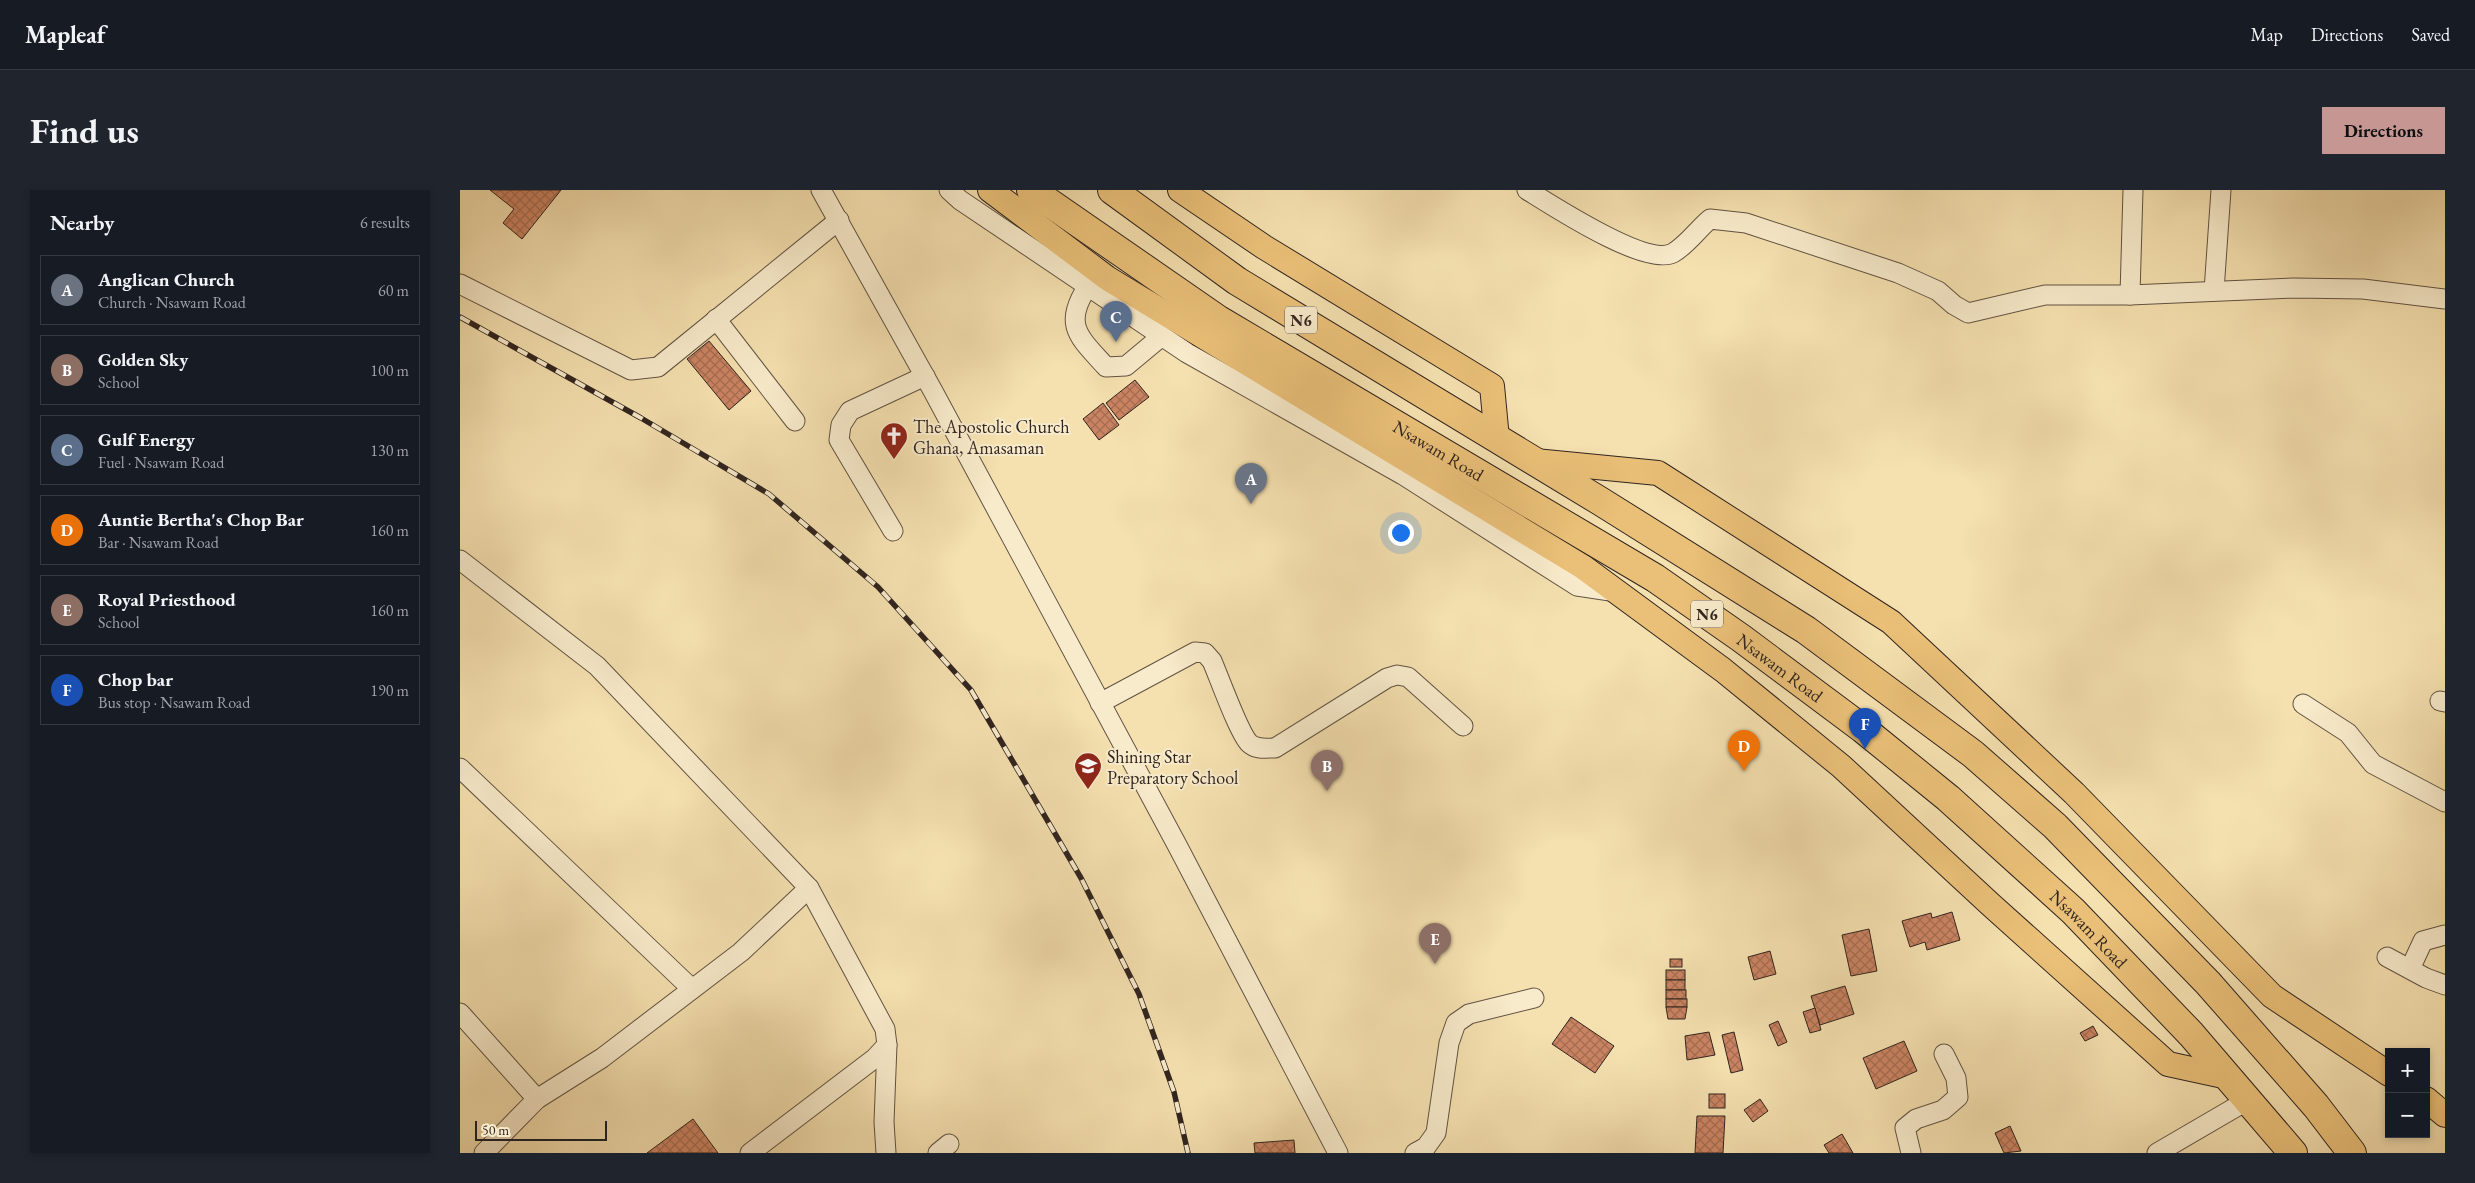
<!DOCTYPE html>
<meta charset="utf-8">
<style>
body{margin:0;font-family:"EB Garamond",serif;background:#20242c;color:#f1f3f6}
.controls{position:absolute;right:15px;bottom:15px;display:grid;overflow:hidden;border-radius:0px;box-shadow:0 2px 8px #0003}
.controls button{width:45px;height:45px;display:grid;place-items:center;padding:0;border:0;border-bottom:1px solid #363941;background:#171b24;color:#f1f3f6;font:25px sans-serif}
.scale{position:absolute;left:15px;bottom:12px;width:132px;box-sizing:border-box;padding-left:5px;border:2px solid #30241f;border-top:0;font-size:14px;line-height:18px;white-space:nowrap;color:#30241f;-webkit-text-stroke:4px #f8ebcb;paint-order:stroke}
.you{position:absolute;left:940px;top:342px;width:18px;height:18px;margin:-12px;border:4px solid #fff;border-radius:50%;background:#1a73e8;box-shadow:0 0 0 8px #1a73e833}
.badge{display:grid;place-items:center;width:32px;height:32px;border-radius:50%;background:#c59692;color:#fff;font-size:16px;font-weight:700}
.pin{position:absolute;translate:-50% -41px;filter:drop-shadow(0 1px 2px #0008)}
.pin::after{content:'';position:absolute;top:26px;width:18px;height:15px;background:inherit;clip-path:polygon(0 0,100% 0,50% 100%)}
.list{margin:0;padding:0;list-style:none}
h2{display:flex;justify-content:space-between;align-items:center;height:65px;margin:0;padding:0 20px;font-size:21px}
h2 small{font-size:16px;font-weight:400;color:#9ea1a6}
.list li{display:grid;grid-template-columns:32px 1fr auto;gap:15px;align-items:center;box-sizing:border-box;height:70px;margin:0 10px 10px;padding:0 10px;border:1px solid #363941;border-radius:0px}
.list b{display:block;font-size:19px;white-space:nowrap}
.list p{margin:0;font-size:16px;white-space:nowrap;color:#9ea1a6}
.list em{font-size:16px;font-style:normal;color:#9ea1a6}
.map{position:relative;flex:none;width:1985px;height:963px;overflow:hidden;border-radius:0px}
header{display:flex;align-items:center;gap:30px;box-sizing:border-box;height:70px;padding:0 25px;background:#171b24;border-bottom:1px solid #363941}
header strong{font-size:24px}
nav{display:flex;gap:28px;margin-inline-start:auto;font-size:18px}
.intro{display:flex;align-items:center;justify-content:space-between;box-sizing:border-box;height:120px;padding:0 30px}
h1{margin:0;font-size:35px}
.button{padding:12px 22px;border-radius:0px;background:#c59692;color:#111;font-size:18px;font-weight:700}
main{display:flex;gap:30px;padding:0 30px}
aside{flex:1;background:#171b24;border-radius:0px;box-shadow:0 2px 8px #0003}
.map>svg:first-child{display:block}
</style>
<header>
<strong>Mapleaf</strong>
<nav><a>Map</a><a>Directions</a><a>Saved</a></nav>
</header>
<div class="intro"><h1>Find us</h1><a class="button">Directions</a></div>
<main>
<aside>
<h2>Nearby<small>6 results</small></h2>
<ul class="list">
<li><span class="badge" style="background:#6b7280">A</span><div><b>Anglican Church</b><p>Church · Nsawam Road</p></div><em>60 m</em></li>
<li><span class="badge" style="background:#8d6e63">B</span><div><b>Golden Sky</b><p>School</p></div><em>100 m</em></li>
<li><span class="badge" style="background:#5c6f8a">C</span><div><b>Gulf Energy</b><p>Fuel · Nsawam Road</p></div><em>130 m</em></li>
<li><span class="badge" style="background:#e8710a">D</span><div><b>Auntie Bertha's Chop Bar</b><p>Bar · Nsawam Road</p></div><em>160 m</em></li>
<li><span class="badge" style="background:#8d6e63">E</span><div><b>Royal Priesthood</b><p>School</p></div><em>160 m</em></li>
<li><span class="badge" style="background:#1a4fb4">F</span><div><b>Chop bar</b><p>Bus stop · Nsawam Road</p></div><em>190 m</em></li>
</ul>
</aside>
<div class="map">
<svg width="1985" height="963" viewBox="0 0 1985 963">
<defs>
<pattern id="building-cross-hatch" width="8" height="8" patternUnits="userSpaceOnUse" patternTransform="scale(1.25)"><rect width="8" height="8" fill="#cb8463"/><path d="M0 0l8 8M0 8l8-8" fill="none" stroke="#a56c51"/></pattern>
</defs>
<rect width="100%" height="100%" fill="#f5e0af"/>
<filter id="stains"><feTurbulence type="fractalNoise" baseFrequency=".004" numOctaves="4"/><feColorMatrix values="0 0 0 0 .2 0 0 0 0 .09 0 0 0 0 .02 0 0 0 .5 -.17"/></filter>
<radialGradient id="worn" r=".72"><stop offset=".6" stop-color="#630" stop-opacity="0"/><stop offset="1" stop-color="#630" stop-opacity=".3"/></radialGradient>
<g fill="url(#building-cross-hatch)" stroke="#30241f">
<polygon points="30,0 101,0 62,49 43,33 54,19"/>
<polygon points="249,151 291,201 269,220 227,169"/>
<polygon points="675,190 689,207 659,230 646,213"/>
<polygon points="643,213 659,235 639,250 623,229"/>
<polygon points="1492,722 1500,750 1467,760 1465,752 1450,757 1442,731 1471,723 1472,728"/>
<polygon points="1409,739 1417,781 1391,786 1382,745"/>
<polygon points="1310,761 1316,784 1294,790 1288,767"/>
<rect x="1210" y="769" width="12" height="8"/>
<rect x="1206" y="780" width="19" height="10"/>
<rect x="1206" y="790" width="19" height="10"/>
<polygon points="1385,796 1394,824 1360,835 1351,806"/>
<rect x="1206" y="800" width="20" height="9"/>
<rect x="1206" y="809" width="21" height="8"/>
<polygon points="1206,817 1227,817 1225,829 1208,829"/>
<polygon points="1355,818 1361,840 1350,843 1343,822"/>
<polygon points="1111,827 1154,856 1135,883 1092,854"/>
<polygon points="1318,831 1327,852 1318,856 1309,835"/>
<polygon points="1633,836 1638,845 1625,851 1620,843"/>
<polygon points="1249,842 1255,865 1227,870 1225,846"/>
<polygon points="1274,842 1283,880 1271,883 1262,845"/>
<polygon points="1444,851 1457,881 1416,899 1403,868"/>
<rect x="1249" y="904" width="16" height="14"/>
<polygon points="1300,909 1308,921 1293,932 1284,920"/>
<polygon points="1237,926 1265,926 1263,963 1235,963"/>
<polygon points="233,929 258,963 187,963"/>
<polygon points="1550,936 1561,961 1544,963 1535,943"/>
<polygon points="1382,944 1393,963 1369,963 1364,955"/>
<polygon points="834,950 835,963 795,963 794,953"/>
</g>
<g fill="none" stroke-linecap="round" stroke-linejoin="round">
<g stroke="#615343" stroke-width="21">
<g id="minor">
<polyline points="361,0 473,201 717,655 878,963"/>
<polyline points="489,0 500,10 727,163 943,285 1117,396 1157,402"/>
<path d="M1067,0C1093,16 1186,77 1213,63C1227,55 1238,39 1250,29L1286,33L1438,83L1478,101L1494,115L1508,123L1585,105H1670L1833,98L1903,99L1985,109"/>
<polyline points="0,94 171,180 198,177 379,30"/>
<path d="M628,96C602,135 619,147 646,177L666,176L702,146"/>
<polyline points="1754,101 1761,0"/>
<polyline points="1670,105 1673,0"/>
<polyline points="256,129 335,231"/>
<polyline points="433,341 379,250 381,235 390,221 465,186"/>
<polyline points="0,370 137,476 349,698 425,839 427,855 424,932 426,963"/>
<polyline points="1980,511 1985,512"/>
<path d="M640,513L735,462L745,463L752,471C759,487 779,543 789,553C796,560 806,558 815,558L927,488L937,485L948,487L1003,536"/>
<polyline points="1843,514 1888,543 1913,574 1985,612"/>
<polyline points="0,578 232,799"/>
<polyline points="1927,767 1966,788 1985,795"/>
<polyline points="1950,779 1963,751 1985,745"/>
<polyline points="0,823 77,909"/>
<polyline points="24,963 77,909 142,868 281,762 349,698"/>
<polyline points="290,963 415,868 427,855"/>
<polyline points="478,963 489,954"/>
<polyline points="955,963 966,957 976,943 989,853 996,833 1009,824 1074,808"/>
<polyline points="1451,963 1445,938 1456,929 1483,920 1498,907 1496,888 1484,864"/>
<polyline points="1697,963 1788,910"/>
</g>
</g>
<g stroke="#30241f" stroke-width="26">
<g id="major">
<polyline points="530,0 647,88 1123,377 1263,480 1381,576 1530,714 1708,874 1768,887"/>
<polyline points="720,0 804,57 1032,196 1037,249"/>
<polyline points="1075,271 1198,283 1431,432 1614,603 1812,806 1929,884"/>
<polyline points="1966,909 1985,925"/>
</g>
</g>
<g stroke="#30241f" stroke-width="30">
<g id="highway">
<path id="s1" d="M571,0L759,130L1195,388L1281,448L1403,539L1488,608L1613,721L1731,844L1833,963"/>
<polyline points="652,0 777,91 1140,311 1346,440 1513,564 1595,636 1748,793 1856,916 1892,963"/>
</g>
</g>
<use href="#minor" stroke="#f8ebcb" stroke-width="19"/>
<use href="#major" stroke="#eac078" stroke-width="24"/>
<use href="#highway" stroke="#eac078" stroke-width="28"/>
<g stroke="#30241f" stroke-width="5.5">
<polyline id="rail" points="0,127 181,228 309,304 418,397 511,500 621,688 679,804 714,902 728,963"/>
</g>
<use href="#rail" stroke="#f8ebcb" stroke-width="4" stroke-dasharray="11" stroke-linecap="butt"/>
</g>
<defs>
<g id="church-pin" transform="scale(1.4375)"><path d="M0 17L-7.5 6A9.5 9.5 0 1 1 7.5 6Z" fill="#8f2418" stroke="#f8ebcb"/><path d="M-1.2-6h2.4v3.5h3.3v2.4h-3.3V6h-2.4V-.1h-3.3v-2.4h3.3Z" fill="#fff"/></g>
<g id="school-pin" transform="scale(1.4375)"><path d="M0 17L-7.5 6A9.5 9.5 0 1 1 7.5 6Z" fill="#8f2418" stroke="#f8ebcb"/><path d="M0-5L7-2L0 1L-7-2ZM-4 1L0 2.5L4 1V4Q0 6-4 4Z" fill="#fff"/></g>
</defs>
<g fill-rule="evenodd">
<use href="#church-pin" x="434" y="246"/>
<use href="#school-pin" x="628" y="576"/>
</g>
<g text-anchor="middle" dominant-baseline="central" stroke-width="4" stroke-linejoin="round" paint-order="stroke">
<g fill="#f8ebcb" stroke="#6c6053" stroke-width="1">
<rect x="825" y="116.5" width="32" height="27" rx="4"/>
<rect x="1231" y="410.5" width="32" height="27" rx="4"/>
</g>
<g font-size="16" font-weight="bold" fill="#30241f">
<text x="841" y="130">N6</text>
<text x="1247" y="424">N6</text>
</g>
<g font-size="18" fill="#30241f" stroke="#f8ebcb" text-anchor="start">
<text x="453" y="236">The Apostolic Church<tspan x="453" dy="21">Ghana, Amasaman</tspan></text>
<text x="647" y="566">Shining Star<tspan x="647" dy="21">Preparatory School</tspan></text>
</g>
<g font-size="18" fill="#30241f" stroke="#f8ebcb">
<text stroke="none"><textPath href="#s1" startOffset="484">Nsawam Road</textPath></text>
<text stroke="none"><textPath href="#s1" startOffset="889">Nsawam Road</textPath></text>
<text stroke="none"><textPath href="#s1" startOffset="1294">Nsawam Road</textPath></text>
</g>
</g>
<rect width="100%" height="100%" filter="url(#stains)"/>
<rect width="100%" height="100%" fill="url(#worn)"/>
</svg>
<div class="controls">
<button>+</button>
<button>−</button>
</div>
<div class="scale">50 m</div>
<div class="you"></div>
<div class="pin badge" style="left:791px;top:314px;background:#6b7280">A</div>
<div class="pin badge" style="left:867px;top:601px;background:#8d6e63">B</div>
<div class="pin badge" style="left:656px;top:152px;background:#5c6f8a">C</div>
<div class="pin badge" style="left:1284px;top:581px;background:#e8710a">D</div>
<div class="pin badge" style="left:975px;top:774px;background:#8d6e63">E</div>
<div class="pin badge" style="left:1405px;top:559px;background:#1a4fb4">F</div>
</div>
</main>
